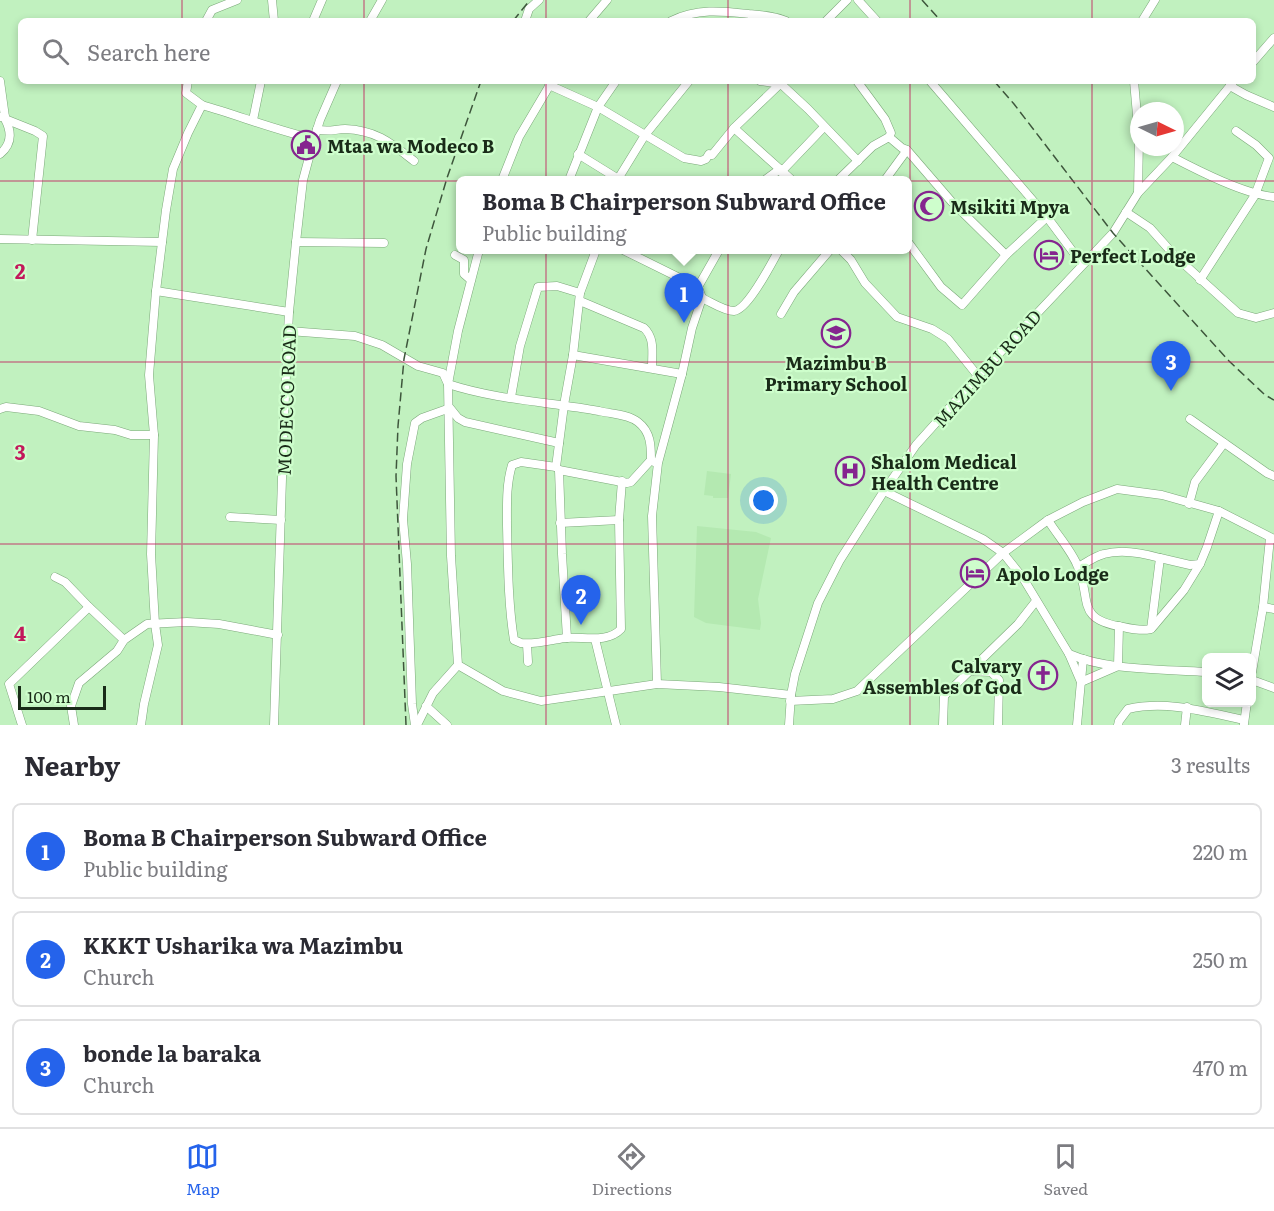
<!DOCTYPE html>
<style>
body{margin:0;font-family:Literata,serif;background:#f2f2f3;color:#2b2b33}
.controls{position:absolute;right:18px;bottom:18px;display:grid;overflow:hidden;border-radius:9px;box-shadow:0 3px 9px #0003}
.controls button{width:54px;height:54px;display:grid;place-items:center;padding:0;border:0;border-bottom:2px solid #e1e1e2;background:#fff;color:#2b2b33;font:30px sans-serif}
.compass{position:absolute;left:1130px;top:102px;width:54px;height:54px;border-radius:50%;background:#fff;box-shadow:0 3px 9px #0003;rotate:95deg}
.scale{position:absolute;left:18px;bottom:15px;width:88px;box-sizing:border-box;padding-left:6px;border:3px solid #192b18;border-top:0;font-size:16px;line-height:21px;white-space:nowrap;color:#192b18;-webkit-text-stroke:4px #cefecc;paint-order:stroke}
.you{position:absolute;left:764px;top:501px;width:21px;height:21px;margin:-15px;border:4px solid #fff;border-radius:50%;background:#1a73e8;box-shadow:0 0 0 9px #1a73e833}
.badge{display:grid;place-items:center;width:39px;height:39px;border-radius:50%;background:#2563eb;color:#fff;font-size:20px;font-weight:700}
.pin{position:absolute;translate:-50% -50px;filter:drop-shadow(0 2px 3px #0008)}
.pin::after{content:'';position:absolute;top:32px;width:21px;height:18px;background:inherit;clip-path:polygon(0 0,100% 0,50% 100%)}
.popup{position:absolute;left:456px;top:176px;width:456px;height:78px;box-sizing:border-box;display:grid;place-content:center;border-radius:9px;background:#fff;filter:drop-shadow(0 2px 4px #0005);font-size:20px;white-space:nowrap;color:#7c7c81}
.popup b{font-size:22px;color:#2b2b33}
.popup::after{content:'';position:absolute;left:50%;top:100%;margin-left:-12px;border:12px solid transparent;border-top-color:#fff}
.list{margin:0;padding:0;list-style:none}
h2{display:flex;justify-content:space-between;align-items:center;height:78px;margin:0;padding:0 24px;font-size:26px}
h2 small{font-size:20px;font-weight:400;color:#7c7c81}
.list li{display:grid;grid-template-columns:39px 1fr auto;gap:18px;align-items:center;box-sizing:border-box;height:96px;margin:0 12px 12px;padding:0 12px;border:2px solid #e1e1e2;border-radius:9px}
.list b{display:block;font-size:22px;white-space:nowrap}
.list p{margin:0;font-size:20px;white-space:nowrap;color:#7c7c81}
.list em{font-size:20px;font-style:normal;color:#7c7c81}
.icon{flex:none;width:33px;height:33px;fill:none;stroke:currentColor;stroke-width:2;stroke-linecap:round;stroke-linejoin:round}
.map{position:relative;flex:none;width:1274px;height:725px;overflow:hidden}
.search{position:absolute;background:#fff;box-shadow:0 3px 9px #0003;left:18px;right:18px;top:18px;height:66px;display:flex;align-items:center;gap:15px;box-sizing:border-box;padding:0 21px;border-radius:9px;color:#7c7c81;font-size:22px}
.sheet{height:402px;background:#fff}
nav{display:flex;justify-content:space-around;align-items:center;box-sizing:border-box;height:84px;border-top:2px solid #e1e1e2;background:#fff;font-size:16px;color:#7c7c81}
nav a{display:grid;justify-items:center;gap:3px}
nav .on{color:#2563eb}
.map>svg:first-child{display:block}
</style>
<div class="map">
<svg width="1274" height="725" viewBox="0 0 1274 725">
<rect width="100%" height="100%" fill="#c1f1bf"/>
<g fill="#b4e9b1">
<polygon points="707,471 731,474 728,498 713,498 713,496 704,495"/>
<polygon points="697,526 756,532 771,538 758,599 761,623 760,630 706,623 694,617"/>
</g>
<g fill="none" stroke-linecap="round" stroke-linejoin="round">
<g stroke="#7ba879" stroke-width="9">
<g id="minor">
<polyline points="272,0 274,21"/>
<polyline points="858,0 877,21"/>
<polyline points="206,21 212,10 237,0"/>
<polyline points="313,21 322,0"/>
<polyline points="370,21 382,0"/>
<polyline points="525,21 529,9 539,0"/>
<polyline points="589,21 607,0"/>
<path d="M671,21C697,8 722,11 749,14C762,15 774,16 786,21"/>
<polyline points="826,21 847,0"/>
<polyline points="1142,21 1155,0"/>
<polyline points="1253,62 1274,38"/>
<polyline points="0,81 5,117"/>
<polyline points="760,81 781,84 808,109 858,161"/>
<polyline points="857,81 885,119 891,133 889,137"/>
<polyline points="930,81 1047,217 1082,264"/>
<polyline points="549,85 598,107 684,158 701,161 706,159 709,154 712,155 734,128 783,81"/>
<polyline points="1230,86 1246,95 1274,107"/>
<path d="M202,105C240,116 275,130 314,139"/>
<polyline points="0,117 5,117 5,119 35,131 43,136 32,240"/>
<polyline points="253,120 261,81"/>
<polyline points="734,128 792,180"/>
<path d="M317,129C327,133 335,129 345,129C376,130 391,143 414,161"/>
<path d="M0,154C12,144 12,132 5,119"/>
<polyline points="578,154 620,180"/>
<path d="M1172,157C1199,171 1244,194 1274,197"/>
<polyline points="781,172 824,127"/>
<polyline points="618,179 645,135 689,81"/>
<polyline points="502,180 519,137 551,83"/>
<polyline points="569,180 598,107 616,81"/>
<polyline points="765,180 780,169"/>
<polyline points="838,180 873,146 889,137 902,148 907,150 951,201 1006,255"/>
<polyline points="885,180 907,150"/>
<polyline points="1138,193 1172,157 1234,81"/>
<polyline points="1126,212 1150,228 1174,255 1238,313 1256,318 1274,313"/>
<polyline points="0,239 162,242"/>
<polyline points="296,242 384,243"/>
<polyline points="908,242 941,287 962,305 1006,255 1047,217"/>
<polyline points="479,250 458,331 448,384 451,556 458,665 503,691 541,701 657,684 719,687 791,695"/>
<path d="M623,250L698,287L702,298C711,302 724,311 734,311C748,310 772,262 779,250"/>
<polyline points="841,250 851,260 865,283 897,317 932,329 948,339 978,376"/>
<polyline points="455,255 464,260 464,274 471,280"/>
<polyline points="1200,280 1255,195 1269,158 1256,145 1236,131"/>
<polyline points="698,287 719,250"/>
<polyline points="156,291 289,312"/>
<path d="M580,301L644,328C655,338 652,353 652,367"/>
<polyline points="781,314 794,292 830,250"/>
<path d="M289,331L355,336L382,345L418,366L443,373L448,384C497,400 549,402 599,411C611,414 628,414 638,422C651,432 651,446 651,460"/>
<polyline points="573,355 682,374"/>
<polyline points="511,397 520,346 538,287 557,286 580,293"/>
<polyline points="0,409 6,407 39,411 79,426 115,430 131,435 154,435"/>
<polyline points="1190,419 1267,473 1274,476"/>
<path d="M556,467L521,462L512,465C506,485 507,505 507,526C508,564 508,603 514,640L521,643C535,645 550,640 565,638C582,636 607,644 621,629L619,520L622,481"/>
<polyline points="559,470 627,483 631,482 651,460 654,462"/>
<path d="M884,491L983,539L1003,553L1023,578L1069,654C1108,671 1164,669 1206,672"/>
<polyline points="1189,504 1195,482 1224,443"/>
<polyline points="230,517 281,520"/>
<path d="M1048,520C1057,535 1072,551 1078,567C1092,601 1075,619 1123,627C1132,629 1141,631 1151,629L1160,558C1143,553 1121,549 1104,554C1095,556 1086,563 1078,567"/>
<polyline points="560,523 619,520"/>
<polyline points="1160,558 1190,565 1200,564 1207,547 1219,511"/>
<polyline points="55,577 65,582 89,607"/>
<polyline points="1263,607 1274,609"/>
<polyline points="1152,628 1184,590 1200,564"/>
<polyline points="567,638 562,554 559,470 556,467 564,405 573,355 580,293 596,250"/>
<polyline points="595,639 616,725"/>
<polyline points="527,644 528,662"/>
<polyline points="1069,654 1081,682 1118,666 1119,626"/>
<polyline points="968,671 991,672 999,680 998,725"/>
<polyline points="1252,672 1263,607 1270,538"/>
<polyline points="1252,680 1274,688"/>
<polyline points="657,684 652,516 658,463 682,374 692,328 702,298"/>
<polyline points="790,701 833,699 857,691 1003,553 1048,520 1083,502 1117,489 1162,495 1219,511 1274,539"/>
<polyline points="426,706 447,725"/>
<polyline points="1244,724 1247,702"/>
<polyline points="22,725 9,684 89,607 124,640"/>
<polyline points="74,725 71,706 79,683 117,651 124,640 147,624 187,622 219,624 278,635"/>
<polyline points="141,725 144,704 158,645 155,624 151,554 154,435 149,375 156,291 166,210 173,169 188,133 202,105 186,93 188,81"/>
<polyline points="274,725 284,417 289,312 296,242 303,180 314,139 320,120 337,81"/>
<polyline points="415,725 412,704 407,564 403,519 407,464 415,423 422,418 450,408 458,418 465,422 559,443"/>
<polyline points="417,725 433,693 458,665"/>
<polyline points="789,725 791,695 795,674 818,603 840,560 884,491 916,445 978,376 1113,233 1138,193 1139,138 1134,81"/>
<polyline points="943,725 944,696 1018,624 1036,601"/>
<polyline points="1077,725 1083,659"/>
<path d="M1118,725L1119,721L1128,709C1167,700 1206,712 1244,720"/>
<polyline points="1185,725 1187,707"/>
</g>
</g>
<use href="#minor" stroke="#fff" stroke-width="8"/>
<g stroke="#3e563c" stroke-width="1.5" stroke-dasharray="9 4.5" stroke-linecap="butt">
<polyline points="922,0 941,21"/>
<polyline points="513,21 530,0"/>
<polyline points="994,81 1014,104 1113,233 1229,361 1265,395 1274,400"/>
<polyline points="406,725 396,476 398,426 404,359 426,249 447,178 481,81"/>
</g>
</g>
<path fill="none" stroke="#c2185b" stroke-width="1.5" stroke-opacity="0.55" d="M182,0V21M364,0V21M546,0V21M728,0V21M910,0V21M1092,0V21M182,81V725M364,81V725M546,81V725M728,81V725M910,81V725M1092,81V725M0,181H1274M0,362H1274M0,544H1274"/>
<defs>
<g id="civic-ring" transform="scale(1.5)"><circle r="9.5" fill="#cefecc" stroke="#85258f" stroke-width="1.5"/><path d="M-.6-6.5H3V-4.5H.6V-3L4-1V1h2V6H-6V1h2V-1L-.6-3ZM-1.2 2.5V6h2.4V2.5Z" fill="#85258f"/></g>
<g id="mosque-ring" transform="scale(1.5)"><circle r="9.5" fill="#cefecc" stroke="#85258f" stroke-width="1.5"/><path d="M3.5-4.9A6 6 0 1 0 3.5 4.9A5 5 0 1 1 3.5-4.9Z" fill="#85258f"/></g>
<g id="hotel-ring" transform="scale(1.5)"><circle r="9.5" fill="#cefecc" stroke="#85258f" stroke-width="1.5"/><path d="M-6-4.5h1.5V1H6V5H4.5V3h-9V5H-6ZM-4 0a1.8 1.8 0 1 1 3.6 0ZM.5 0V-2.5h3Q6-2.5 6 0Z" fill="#85258f"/></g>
<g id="school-ring" transform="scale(1.5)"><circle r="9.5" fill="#cefecc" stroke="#85258f" stroke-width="1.5"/><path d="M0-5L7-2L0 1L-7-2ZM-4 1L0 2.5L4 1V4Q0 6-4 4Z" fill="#85258f"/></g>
<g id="hospital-ring" transform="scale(1.5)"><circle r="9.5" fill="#cefecc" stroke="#85258f" stroke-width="1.5"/><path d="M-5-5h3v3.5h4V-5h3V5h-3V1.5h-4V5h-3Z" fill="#85258f"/></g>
<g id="church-ring" transform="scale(1.5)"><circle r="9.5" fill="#cefecc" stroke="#85258f" stroke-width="1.5"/><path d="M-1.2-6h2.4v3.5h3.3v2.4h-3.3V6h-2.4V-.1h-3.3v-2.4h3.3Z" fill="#85258f"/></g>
</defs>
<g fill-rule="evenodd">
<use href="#civic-ring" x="306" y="145"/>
<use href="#mosque-ring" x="929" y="206"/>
<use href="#hotel-ring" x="1049" y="255"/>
<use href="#school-ring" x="836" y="333"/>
<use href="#hospital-ring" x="850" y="471"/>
<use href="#hotel-ring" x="975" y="573"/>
<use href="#church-ring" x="1043" y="675"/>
</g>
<g text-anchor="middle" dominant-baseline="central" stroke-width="4.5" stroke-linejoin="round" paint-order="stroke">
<g font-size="18" font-weight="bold" fill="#192b18" stroke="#cefecc" text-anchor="start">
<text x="327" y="145">Mtaa wa Modeco B</text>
<text x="950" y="206">Msikiti Mpya</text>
<text x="1070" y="255">Perfect Lodge</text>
<text x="836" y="362" text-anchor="middle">Mazimbu B<tspan x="836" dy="21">Primary School</tspan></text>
<text x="871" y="461">Shalom Medical<tspan x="871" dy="21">Health Centre</tspan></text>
<text x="996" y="573">Apolo Lodge</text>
<text x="1022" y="665" text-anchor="end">Calvary<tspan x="1022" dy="21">Assembles of God</tspan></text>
</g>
<g font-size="18" fill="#192b18" stroke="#cefecc">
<text transform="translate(987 368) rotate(-48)">MAZIMBU ROAD</text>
<text transform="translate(286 400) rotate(-88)">MODECCO ROAD</text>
</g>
</g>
<g font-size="20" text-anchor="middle" font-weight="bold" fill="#c2185b" stroke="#cefecc" stroke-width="4.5" stroke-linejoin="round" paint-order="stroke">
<text x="20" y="279">2</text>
<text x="20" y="460">3</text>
<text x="20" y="641">4</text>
</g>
</svg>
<div class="controls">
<button><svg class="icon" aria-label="layers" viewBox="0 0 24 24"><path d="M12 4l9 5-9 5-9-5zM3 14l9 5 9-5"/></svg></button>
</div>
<svg class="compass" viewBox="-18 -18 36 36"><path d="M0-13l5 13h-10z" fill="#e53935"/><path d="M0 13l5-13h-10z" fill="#7c7c81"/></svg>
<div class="scale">100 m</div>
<div class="you"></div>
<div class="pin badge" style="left:684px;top:323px">1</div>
<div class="popup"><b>Boma B Chairperson Subward Office</b>Public building</div>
<div class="pin badge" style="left:581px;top:625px">2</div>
<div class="pin badge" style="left:1171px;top:391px">3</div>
<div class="search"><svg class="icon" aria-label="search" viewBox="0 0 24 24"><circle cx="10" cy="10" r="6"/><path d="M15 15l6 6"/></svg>Search here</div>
</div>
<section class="sheet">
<h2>Nearby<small>3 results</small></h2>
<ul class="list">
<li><span class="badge">1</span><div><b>Boma B Chairperson Subward Office</b><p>Public building</p></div><em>220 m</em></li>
<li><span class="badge">2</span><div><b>KKKT Usharika wa Mazimbu</b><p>Church</p></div><em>250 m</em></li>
<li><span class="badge">3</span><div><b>bonde la baraka</b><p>Church</p></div><em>470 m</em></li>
</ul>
</section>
<nav>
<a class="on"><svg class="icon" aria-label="map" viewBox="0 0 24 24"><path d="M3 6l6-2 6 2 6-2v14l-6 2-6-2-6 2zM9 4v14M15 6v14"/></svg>Map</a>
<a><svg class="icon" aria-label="directions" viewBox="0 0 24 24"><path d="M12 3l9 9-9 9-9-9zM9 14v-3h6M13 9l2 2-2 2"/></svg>Directions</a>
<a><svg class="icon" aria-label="saved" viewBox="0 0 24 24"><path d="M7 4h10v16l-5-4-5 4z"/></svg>Saved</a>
</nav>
